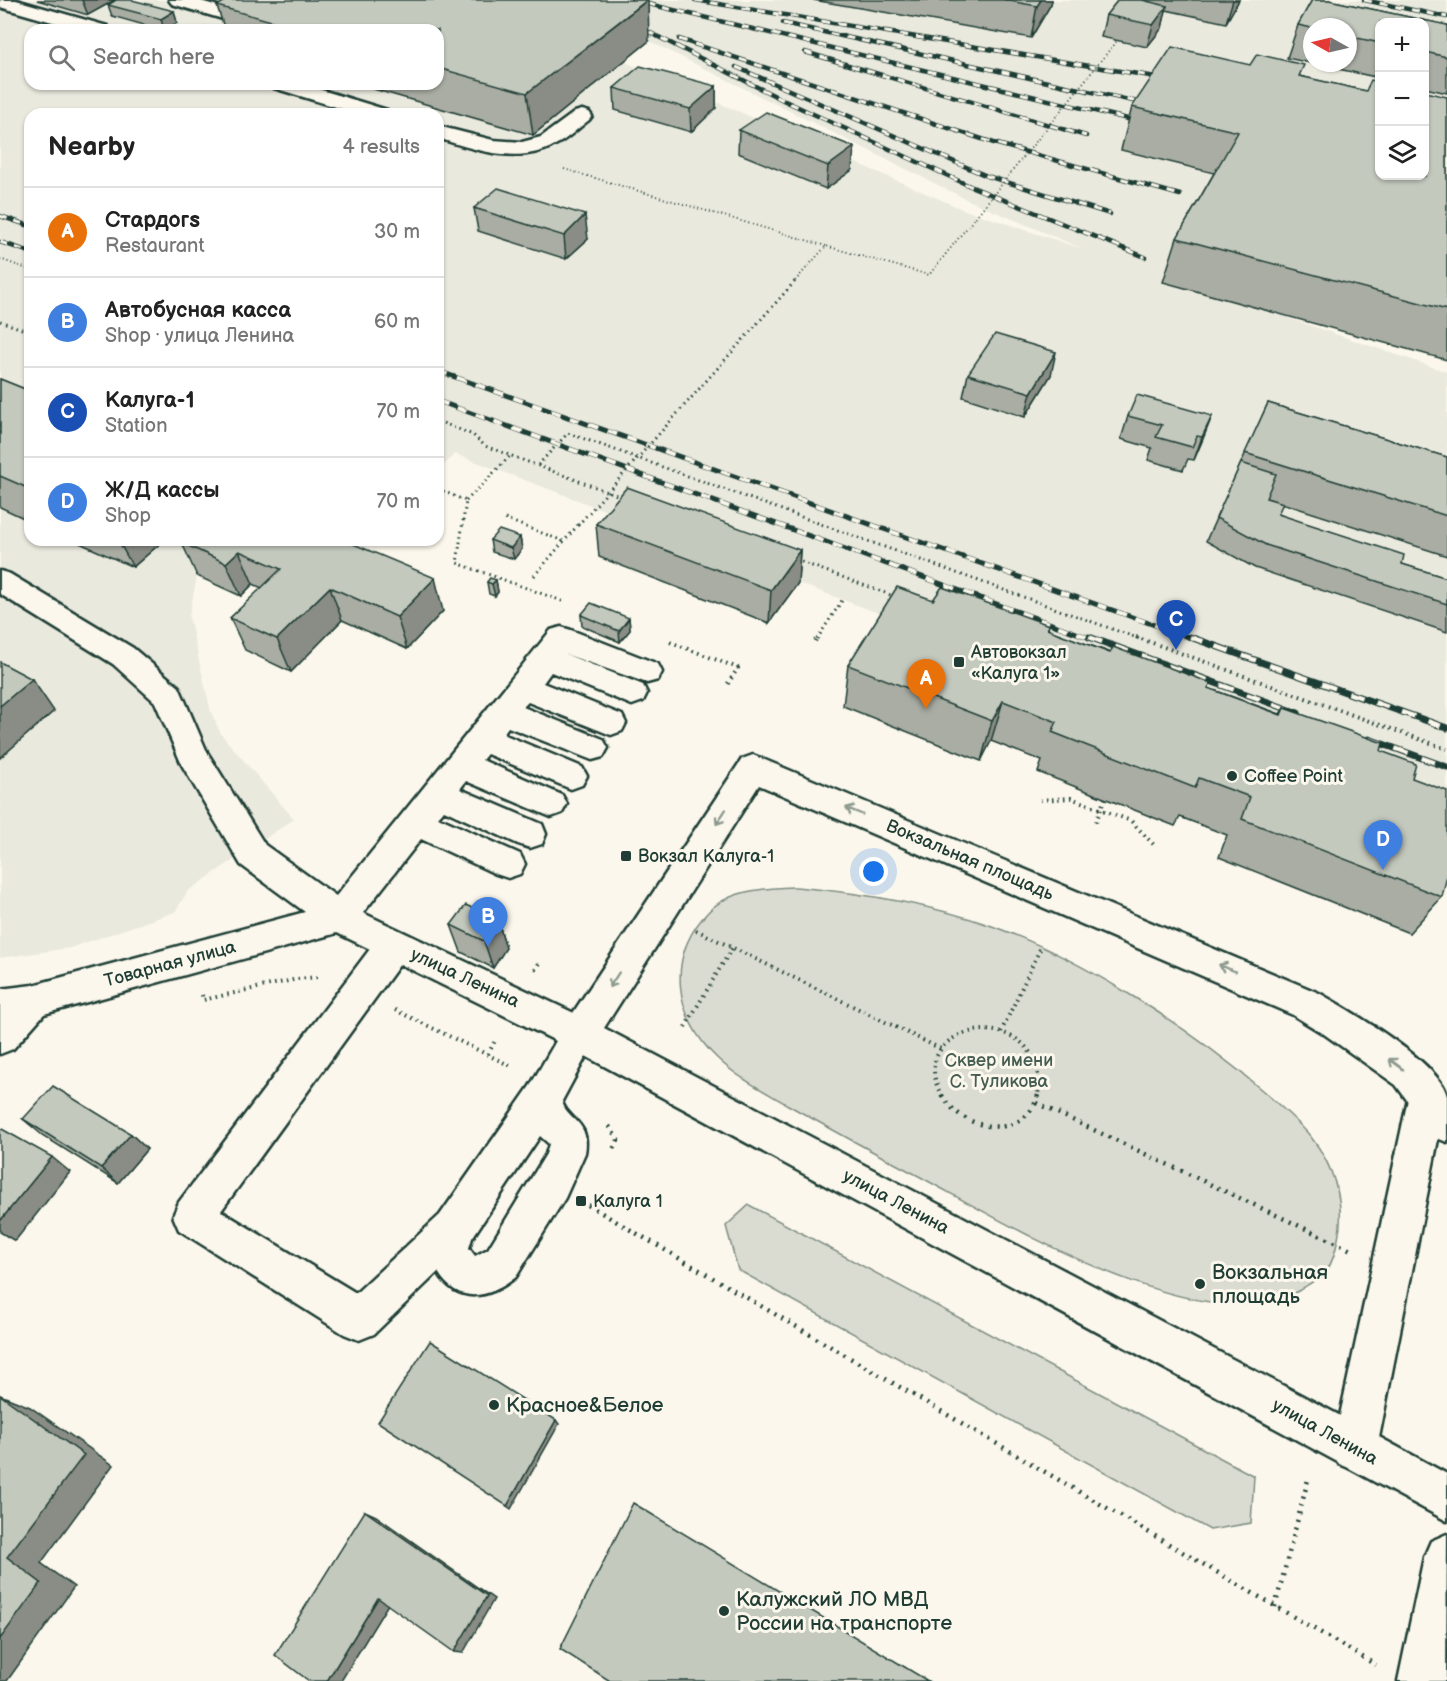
<!DOCTYPE html>
<meta charset="utf-8">
<style>
body{margin:0;font-family:"Balsamiq Sans",sans-serif;background:#f6f6f6;color:#222}
.controls{position:absolute;right:18px;top:18px;display:grid;overflow:hidden;border-radius:12px;box-shadow:0 2px 4px #0004}
.controls button{width:54px;height:54px;display:grid;place-items:center;padding:0;border:0;border-bottom:2px solid #e0e0e0;background:#fff;color:#222;font:30px sans-serif}
.compass{position:absolute;left:1303px;top:18px;width:54px;height:54px;border-radius:50%;background:#fff;box-shadow:0 2px 4px #0004;rotate:278deg}
.you{position:absolute;left:874px;top:872px;width:21px;height:21px;margin:-15px;border:4px solid #fff;border-radius:50%;background:#1a73e8;box-shadow:0 0 0 9px #1a73e833}
.badge{display:grid;place-items:center;width:39px;height:39px;border-radius:50%;background:#1a73e8;color:#fff;font-size:20px;font-weight:700}
.pin{position:absolute;translate:-50% -50px;filter:drop-shadow(0 2px 3px #0008)}
.pin::after{content:'';position:absolute;top:32px;width:21px;height:18px;background:inherit;clip-path:polygon(0 0,100% 0,50% 100%)}
.list{margin:0;padding:0;list-style:none}
h2{display:flex;justify-content:space-between;align-items:center;height:78px;margin:0;padding:0 24px;font-size:26px}
h2 small{font-size:20px;font-weight:400;color:#767676}
.list li{display:grid;grid-template-columns:39px 1fr auto;gap:18px;align-items:center;box-sizing:border-box;height:90px;padding:0 24px;border-top:2px solid #e0e0e0}
.list b{display:block;font-size:22px;white-space:nowrap}
.list p{margin:0;font-size:20px;white-space:nowrap;color:#767676}
.list em{font-size:20px;font-style:normal;color:#767676}
.icon{flex:none;width:33px;height:33px;fill:none;stroke:currentColor;stroke-width:2;stroke-linecap:round;stroke-linejoin:round}
.map{position:relative;flex:none;width:1447px;height:1681px;overflow:hidden}
.search{position:absolute;background:#fff;box-shadow:0 2px 4px #0004;left:24px;top:24px;width:420px;height:66px;display:flex;align-items:center;gap:15px;box-sizing:border-box;padding:0 21px;border-radius:18px;color:#767676;font-size:22px}
.panel{position:absolute;background:#fff;box-shadow:0 2px 4px #0004;left:24px;top:108px;width:420px;height:438px;border-radius:18px}
.map>svg:first-child{display:block}
</style>
<div class="map">
<svg width="1447" height="1681" viewBox="0 0 1447 1681">
<rect width="100%" height="100%" fill="#fbf7ec"/>
<filter id="ink" filterUnits="userSpaceOnUse"><feTurbulence type="fractalNoise" baseFrequency=".0167" numOctaves="2"/><feDisplacementMap in="SourceGraphic" scale="12" xChannelSelector="R" yChannelSelector="G"/><feConvolveMatrix kernelMatrix="1 2 1 2 8 2 1 2 1" color-interpolation-filters="sRGB"/></filter>
<g filter="url(#ink)">
<path fill="#eae9de" fill-rule="evenodd" d="M0,0H483L962,209L1083,249L968,200L649,41L526,0H1447V360L1265,310L1447,372V819L931,633L455,454L438,471V114H30V540H237L197,576L189,617L211,712L221,734L294,819L188,891L175,912L70,948L0,958ZM1380,22H1424V176H1380ZM1312,27H1348V63H1312ZM30,30H438V84H30Z"/>
<g fill="#dbdcd1" stroke="#7d8c82" stroke-width="1.5">
<path d="M796,887C862,893 930,904 992,926C1081,958 1192,1029 1263,1091C1279,1105 1297,1120 1311,1137C1333,1165 1346,1203 1338,1239C1336,1249 1333,1262 1327,1270C1321,1278 1308,1284 1300,1290C1204,1347 1000,1219 913,1173C871,1151 829,1128 788,1105C764,1091 738,1078 718,1059C674,1018 665,956 709,911C731,889 768,888 796,887Z"/>
<polygon points="749,1205 1254,1476 1251,1523 1210,1530 738,1270 726,1226"/>
</g>
<g fill="none" stroke-linecap="round" stroke-linejoin="round">
<g stroke="#1f3d34" stroke-width="5">
<g id="minor">
<polygon points="0,0 16,0 107,26 109,30 80,30 0,7"/>
<polygon points="169,0 197,0 256,17 259,21 250,27 172,4"/>
<polygon points="271,84 302,84 387,110 390,114 359,114 274,88"/>
<path d="M582,110L589,112L592,116L589,120C578,128 568,139 555,145C519,165 475,150 438,138V126L493,140L522,142L541,137L575,112Z"/>
<path d="M0,571L10,574L133,648L179,687L207,752L265,845L336,896L551,630L561,627L571,630L658,664L662,672L658,680L647,683L565,654L643,685L647,693L643,701L632,705L551,672L543,683L622,715L626,723L622,731L611,735L528,702L523,707L603,739L608,748L603,757L592,760L508,727L503,734L582,767L587,776L582,785L571,789L487,754L482,760L562,795L567,804L562,813L551,817L466,781L460,789L542,824L546,834L542,844L530,848L518,844L444,810L438,817L520,854L525,864L520,874L508,878L496,874L421,839L363,913L593,1022L598,1034L562,1101C566,1120 591,1120 585,1153L565,1198L516,1277C490,1298 458,1306 438,1272L374,1334L359,1340L344,1334L179,1230L173,1216L179,1202L370,949L337,933L44,1014L13,1049L0,1054V989L33,985L305,912L241,865L182,765L155,702L113,664L0,594ZM400,964L556,1041L530,1086L440,1215L356,1293L221,1211ZM540,1136L549,1144L546,1154L488,1249L475,1256L469,1248L472,1238Z"/>
<polygon points="1427,1081 1440,1086 1446,1099 1377,1448 1371,1464 1355,1470 1339,1464 1333,1448 1408,1099 1414,1086"/>
<polygon points="1447,1534 1446,1681 1398,1681 1424,1557 1431,1541"/>
</g>
</g>
<g stroke="#1f3d34" stroke-width="5">
<path id="major" d="M753,755L1319,993C1347,1009 1442,1064 1447,1096C1447,1110 1447,1127 1447,1142L1434,1137L1396,1085L1324,1034L1293,1015L759,785L604,1028L1335,1413L1447,1474V1521L567,1046L562,1034L567,1022L742,759Z"/>
</g>
<g stroke="#1f3d34" stroke-width="2" stroke-dasharray="1 3" stroke-linecap="butt">
<polyline points="564,169 826,246"/>
<polyline points="0,259 30,270"/>
</g>
<g stroke="#1f3d34" stroke-width="3" stroke-dasharray="1.5 4" stroke-linecap="butt">
<polyline points="0,321 30,332"/>
<polyline points="438,421 473,435 485,446 622,497"/>
<polyline points="538,465 568,433 1140,639"/>
<polyline points="438,489 466,501 457,563 565,602"/>
<polyline points="466,501 511,455"/>
<polyline points="505,519 563,541"/>
<polyline points="796,560 896,597"/>
<polyline points="534,576 578,525"/>
<polyline points="817,639 843,599"/>
</g>
<g stroke="#1f3d34" stroke-width="4" stroke-dasharray="1.5 4.5" stroke-linecap="butt">
<polyline points="1136,637 1447,749"/>
<polyline points="815,641 818,637"/>
<polyline points="670,642 738,668 727,685"/>
<polyline points="1040,800 1071,798 1131,821 1155,846"/>
<polyline points="1096,822 1105,798"/>
<polyline points="696,930 941,1049"/>
<polyline points="535,970 539,963"/>
<polyline points="202,995 203,1000 297,979 318,977"/>
<polyline points="395,1010 513,1067"/>
<polyline points="685,1027 732,948"/>
<polyline points="1001,1032 1041,947"/>
<polyline points="488,1054 496,1039"/>
<path d="M942,1096C898,1020 1051,997 1038,1096"/>
</g>
<g stroke="#1f3d34" stroke-width="4.5" stroke-dasharray="2 6" stroke-linecap="butt">
<path d="M942,1095C963,1132 1025,1142 1038,1095"/>
<polyline points="1036,1103 1351,1250"/>
<polyline points="609,1126 618,1140 611,1153"/>
<polyline points="588,1205 1376,1665"/>
<polyline points="1275,1607 1309,1476"/>
</g>
<use href="#minor" fill="#fbf7ec" fill-rule="evenodd"/>
<use href="#major" fill="#fbf7ec" fill-rule="evenodd"/>
<g stroke="#1f3d34" stroke-width="4.5">
<g id="rail-far2">
<polyline points="632,0 1132,120"/>
<polyline points="695,0 1168,79"/>
<polyline points="1364,0 1447,17"/>
<polyline points="783,23 1142,103"/>
<polyline points="633,24 785,101 970,186 1145,257"/>
<polyline points="679,39 994,143 1180,195"/>
<polyline points="805,52 1086,136"/>
<polyline points="736,67 987,176 1110,214"/>
<polyline points="0,216 30,226"/>
<polyline points="0,242 30,252"/>
</g>
</g>
<g stroke="#1f3d34" stroke-width="5">
<g id="rail-far1">
<polyline points="438,371 1194,639"/>
<polyline points="438,401 1093,639"/>
</g>
</g>
<g stroke="#1f3d34" stroke-width="7">
<g id="rail">
<polyline points="1089,637 1298,713"/>
<polyline points="1190,637 1447,728"/>
<polyline points="1369,739 1447,767"/>
</g>
</g>
<use href="#rail-far2" stroke="#fbf7ec" stroke-width="3" stroke-dasharray="8" stroke-linecap="butt"/>
<use href="#rail-far1" stroke="#fbf7ec" stroke-width="4" stroke-dasharray="10" stroke-linecap="butt"/>
<use href="#rail" stroke="#fbf7ec" stroke-width="4.5" stroke-dasharray="14" stroke-linecap="butt"/>
<polyline stroke="#1f3d34" stroke-width="2" stroke-dasharray="1 3" stroke-linecap="butt" points="795,281 826,246 929,275 1119,38"/>
<polyline stroke="#1f3d34" stroke-width="3" stroke-dasharray="1.5 4" stroke-linecap="butt" points="578,525 797,279"/>
</g>
<g fill="#a9ada3" stroke="#1f3d34" stroke-width="1.5" fill-rule="evenodd">
<polygon points="37,0 115,0 88,15"/>
<polygon points="813,0 1052,0 1051,4 1031,38 907,16"/>
<polygon points="1118,0 1239,0 1226,23 1166,10 1162,28 1147,47 1101,37 1106,15"/>
<path d="M1312,0H1329L1447,25V93L1425,88V22H1380V78L1287,58L1298,25ZM1312,27H1348V63H1312Z"/>
<polygon points="108,5 174,11 177,23 165,30 162,30 112,16"/>
<polygon points="217,6 649,41 533,135 356,84 438,84 438,30 225,30"/>
<polygon points="1250,65 1366,91 1447,97 1447,360 1163,282 1177,238 1214,173 1121,150 1132,107"/>
<polygon points="716,86 716,108 691,132 615,110 614,88"/>
<polygon points="739,130 852,170 826,189 738,153"/>
<polygon points="474,208 588,239 566,259 478,231"/>
<polygon points="968,374 1051,375 1025,417 963,397"/>
<polygon points="0,379 30,391 30,521 0,507"/>
<polygon points="1268,403 1447,457 1447,556 1266,498 1278,514 1402,564 1447,578 1447,632 1255,568 1206,541"/>
<polygon points="1128,416 1212,416 1194,460 1188,459 1183,470 1148,460 1152,448 1121,439"/>
<polygon points="596,524 800,550 798,583 769,623 599,557"/>
<polygon points="520,537 522,549 514,559 492,552 490,540"/>
<polygon points="73,540 164,540 133,567"/>
<polygon points="344,540 443,611 407,649 342,620 291,672 245,650 230,618 262,588 253,584 241,596 197,576 182,543"/>
<polygon points="496,580 498,592 495,596 489,594 487,582"/>
<polygon points="933,600 1049,625 1048,630 1280,714 1284,708 1381,751 1412,778 1442,897 1409,933 1219,857 1227,835 1180,817 1175,826 1038,772 1042,761 991,741 981,761 843,706 848,665"/>
<polygon points="581,615 629,618 630,630 620,642 582,626"/>
<polygon points="498,921 506,948 493,968 461,952 451,925"/>
<polygon points="23,1119 131,1134 147,1149 118,1183 42,1135"/>
</g>
<g fill="#898d85" stroke="#1f3d34" stroke-width="1.5">
<polygon points="82,0 115,0 88,15"/>
<polygon points="648,0 649,41 533,135 527,93"/>
<polygon points="1041,0 1052,0 1051,4 1031,38 1037,6"/>
<polygon points="1233,0 1239,0 1226,23"/>
<polygon points="1167,6 1162,28 1147,47 1153,25"/>
<polygon points="174,11 177,23 164,30 161,19"/>
<polygon points="716,86 716,108 691,132 690,109"/>
<polygon points="854,147 852,170 826,189 828,166"/>
<polygon points="585,215 588,239 566,259 564,236"/>
<polygon points="1056,352 1051,375 1025,417 1031,393"/>
<polygon points="1212,416 1203,439 1194,460 1202,437"/>
<polygon points="520,537 522,549 514,559 511,548"/>
<polygon points="118,540 164,540 133,567"/>
<polygon points="800,550 798,583 769,623 771,590"/>
<polygon points="239,551 253,584 241,596 226,563"/>
<polygon points="435,578 443,611 407,649 397,617"/>
<polygon points="496,580 498,592 495,596 492,584"/>
<polygon points="330,587 342,620 291,672 277,639"/>
<polygon points="629,618 630,630 620,642 619,631"/>
<polygon points="32,679 54,711 0,758 0,706"/>
<polygon points="1003,701 991,741 981,761 992,721"/>
<polygon points="498,921 506,948 493,968 484,941"/>
<polygon points="131,1134 147,1149 118,1183 101,1168"/>
<polygon points="52,1157 70,1172 15,1241 0,1232 0,1221"/>
<polygon points="0,1395 30,1407 113,1465 41,1563 74,1587 7,1681 0,1681 0,1639 7,1557"/>
<polygon points="556,1420 559,1424 511,1509 507,1506"/>
<polygon points="365,1511 376,1516 494,1599 463,1653 454,1652"/>
<polygon points="378,1598 390,1601 341,1681 327,1681"/>
</g>
<g fill="#c4c9be" stroke="#1f3d34" stroke-width="1.5">
<polygon points="116,0 132,0 174,11 161,19 108,5"/>
<polygon points="227,0 647,0 527,93 438,68 438,30 304,30 217,6"/>
<polygon points="1004,0 1041,0 1037,6"/>
<polygon points="1118,0 1142,0 1167,6 1153,25 1106,15"/>
<polygon points="1312,0 1329,0 1447,25 1447,57 1425,52 1425,22 1380,22 1380,43 1348,36 1348,27 1312,27 1312,28 1298,25"/>
<polygon points="1172,47 1250,65 1257,54 1304,65 1299,76 1366,91 1371,80 1380,82 1380,176 1425,176 1425,92 1447,97 1447,310 1177,238 1238,132 1132,107"/>
<polygon points="640,66 716,86 690,109 614,88"/>
<polygon points="766,112 854,147 828,166 739,130"/>
<polygon points="498,188 585,215 564,236 474,208"/>
<polygon points="995,334 1056,352 1031,393 968,374"/>
<polygon points="0,379 30,391 30,489 0,476"/>
<polygon points="1137,395 1212,416 1202,437 1197,436 1192,447 1156,437 1162,425 1128,416"/>
<polygon points="1268,403 1447,457 1447,516 1245,453"/>
<polygon points="1241,463 1276,474 1266,498 1283,503 1278,514 1404,555 1402,564 1447,578 1447,604 1266,545 1216,518"/>
<polygon points="627,487 800,550 771,590 596,524"/>
<polygon points="499,530 520,537 511,548 490,540"/>
<polygon points="185,540 344,540 435,578 397,617 330,587 277,639 230,618 281,569 239,551 226,563 182,543"/>
<polygon points="490,578 496,580 492,584 487,582"/>
<polygon points="897,587 933,600 942,587 1049,625 1047,629 1110,653 1113,647 1211,683 1208,688 1281,715 1284,708 1383,743 1381,751 1416,764 1412,778 1447,791 1447,876 1442,897 1242,819 1250,797 1199,778 1195,788 1052,732 1057,722 1003,701 992,721 848,665"/>
<polygon points="591,603 629,618 619,631 581,615"/>
<polygon points="0,662 32,679 0,706"/>
<polygon points="466,905 498,921 484,941 451,925"/>
<polygon points="53,1086 131,1134 101,1168 23,1119"/>
<polygon points="0,1128 52,1157 0,1221"/>
<polygon points="430,1341 556,1420 507,1506 378,1422"/>
<polygon points="0,1395 84,1455 7,1557 41,1583 0,1639"/>
<polygon points="633,1503 928,1681 610,1681 560,1649"/>
<polygon points="365,1511 487,1596 454,1652 378,1598 327,1681 309,1681 275,1655"/>
</g>
<defs><path id="oneway-shaft" d="M-6 0H5M1.5-3L5.5 0L1.5 3" fill="none" stroke-width="1.6" stroke-linecap="round" stroke-linejoin="round" transform="scale(1.5)"/></defs>
<g stroke="#8d9a90">
<use href="#oneway-shaft" transform="translate(854 811) rotate(-157)"/>
<use href="#oneway-shaft" transform="translate(721 817) rotate(123)"/>
<use href="#oneway-shaft" transform="translate(1227 968) rotate(-157)"/>
<use href="#oneway-shaft" transform="translate(614 980) rotate(123)"/>
<use href="#oneway-shaft" transform="translate(1396 1064) rotate(-143)"/>
</g>
</g>
<g fill="#1f3d34" stroke="#fbf7ec" stroke-width="2">
<rect x="953" y="656" width="12" height="12" rx="3"/>
<circle cx="1232" cy="776" r="6"/>
<rect x="620" y="850" width="12" height="12" rx="3"/>
<rect x="575" y="1195" width="12" height="12" rx="3"/>
<circle cx="1200" cy="1284" r="6"/>
<circle cx="494" cy="1405" r="6"/>
<circle cx="724" cy="1611" r="6"/>
</g>
<g text-anchor="middle" dominant-baseline="central" stroke-width="6" stroke-linejoin="round" paint-order="stroke">
<g font-size="18" fill="#1f3d34" stroke="#fbf7ec" text-anchor="start">
<text x="971" y="652">Автовокзал<tspan x="971" dy="21">«Калуга 1»</tspan></text>
<text x="1244" y="776">Coffee Point</text>
<text x="638" y="856">Вокзал Калуга-1</text>
<text x="593" y="1201">Калуга 1</text>
</g>
<g font-size="18" fill="#1f3d34" stroke="#fbf7ec">
<text transform="translate(970 860) rotate(23)">Вокзальная площадь</text>
<text transform="translate(170 964) rotate(-15)">Товарная улица</text>
<text transform="translate(465 978) rotate(25)">улица Ленина</text>
<text transform="translate(896 1202) rotate(28)">улица Ленина</text>
<text transform="translate(1325 1432) rotate(29)">улица Ленина</text>
</g>
<g font-size="18" fill="#455d53" stroke="#fbf7ec">
<text x="999" y="1060">Сквер имени<tspan x="999" dy="21">С. Туликова</tspan></text>
</g>
<g font-size="21" fill="#1f3d34" stroke="#fbf7ec" text-anchor="start">
<text x="1212" y="1272">Вокзальная<tspan x="1212" dy="24">площадь</tspan></text>
<text x="506" y="1405">Красное&amp;Белое</text>
<text x="736" y="1599">Калужский ЛО МВД<tspan x="736" dy="24">России на транспорте</tspan></text>
</g>
</g>
</svg>
<div class="controls">
<button>+</button>
<button>−</button>
<button><svg class="icon" aria-label="layers" viewBox="0 0 24 24"><path d="M12 4l9 5-9 5-9-5zM3 14l9 5 9-5"/></svg></button>
</div>
<svg class="compass" viewBox="-18 -18 36 36"><path d="M0-13l5 13h-10z" fill="#e53935"/><path d="M0 13l5-13h-10z" fill="#767676"/></svg>
<div class="you"></div>
<div class="pin badge" style="left:926px;top:709px;background:#e8710a">A</div>
<div class="pin badge" style="left:488px;top:947px;background:#3f7fe0">B</div>
<div class="pin badge" style="left:1176px;top:650px;background:#1a4fb4">C</div>
<div class="pin badge" style="left:1383px;top:870px;background:#3f7fe0">D</div>
<div class="search"><svg class="icon" aria-label="search" viewBox="0 0 24 24"><circle cx="10" cy="10" r="6"/><path d="M15 15l6 6"/></svg>Search here</div>
<section class="panel">
<h2>Nearby<small>4 results</small></h2>
<ul class="list">
<li><span class="badge" style="background:#e8710a">A</span><div><b>Стардогs</b><p>Restaurant</p></div><em>30 m</em></li>
<li><span class="badge" style="background:#3f7fe0">B</span><div><b>Автобусная касса</b><p>Shop · улица Ленина</p></div><em>60 m</em></li>
<li><span class="badge" style="background:#1a4fb4">C</span><div><b>Калуга-1</b><p>Station</p></div><em>70 m</em></li>
<li><span class="badge" style="background:#3f7fe0">D</span><div><b>Ж/Д кассы</b><p>Shop</p></div><em>70 m</em></li>
</ul>
</section>
</div>
